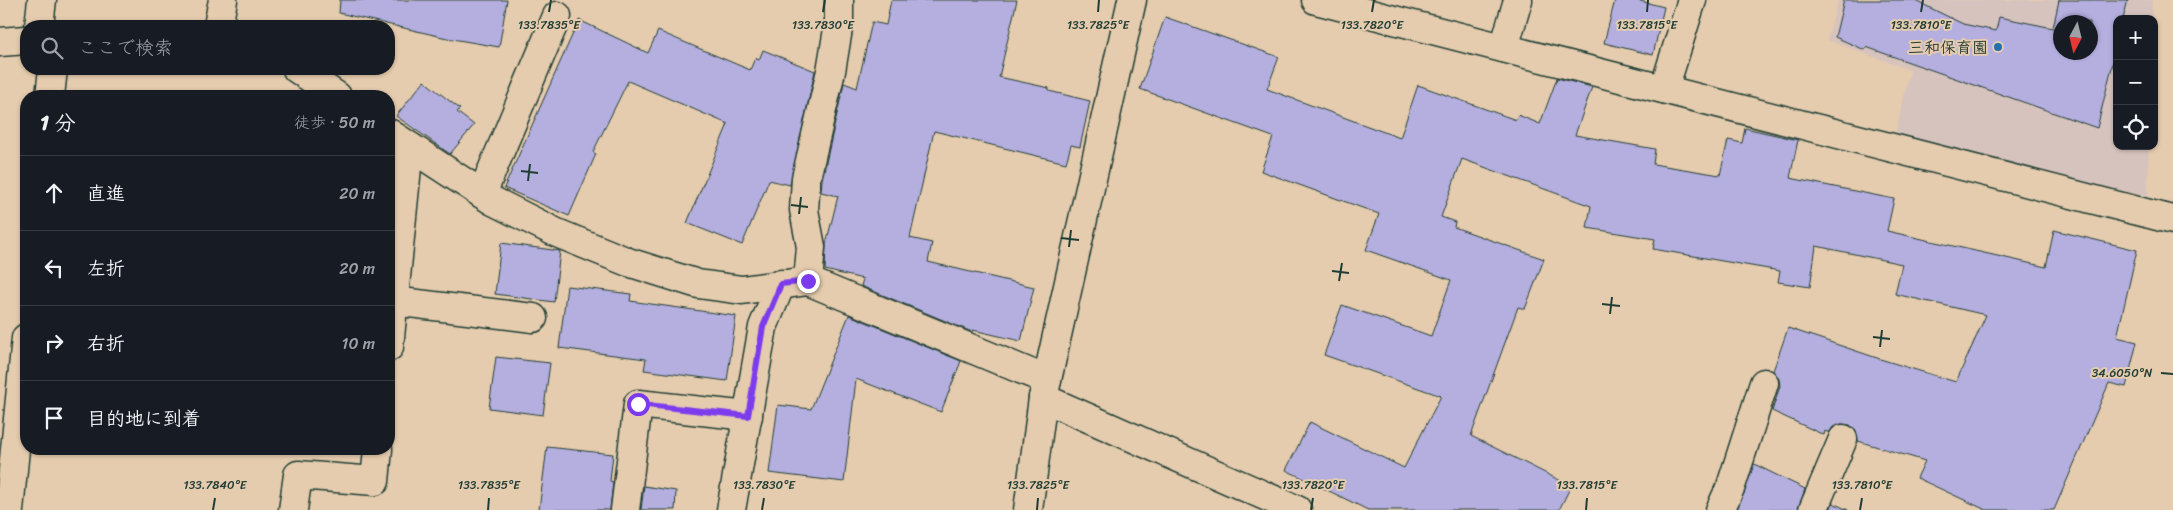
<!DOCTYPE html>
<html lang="ja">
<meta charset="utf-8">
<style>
body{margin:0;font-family:Sriracha,"Klee One",sans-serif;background:#242831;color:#f1f3f6}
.controls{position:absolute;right:15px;top:15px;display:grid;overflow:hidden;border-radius:10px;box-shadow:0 1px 4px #0004}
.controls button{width:45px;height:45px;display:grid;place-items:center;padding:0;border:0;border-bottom:1px solid #363941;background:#171b24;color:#f1f3f6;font:25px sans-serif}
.compass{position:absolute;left:2053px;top:15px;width:45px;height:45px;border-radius:50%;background:#171b24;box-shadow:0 1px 4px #0004;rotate:187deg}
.stop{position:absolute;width:15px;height:15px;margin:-11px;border:4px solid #7c3aed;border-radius:50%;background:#fff}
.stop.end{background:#7c3aed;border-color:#fff;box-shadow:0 1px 5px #0008}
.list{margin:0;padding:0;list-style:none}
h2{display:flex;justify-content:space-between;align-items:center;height:65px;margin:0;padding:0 20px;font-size:21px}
h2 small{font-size:16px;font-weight:400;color:#9ea1a6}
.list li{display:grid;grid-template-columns:32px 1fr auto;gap:15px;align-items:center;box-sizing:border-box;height:75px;padding:0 20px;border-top:1px solid #363941}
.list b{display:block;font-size:19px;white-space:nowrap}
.list em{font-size:16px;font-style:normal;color:#9ea1a6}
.icon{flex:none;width:28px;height:28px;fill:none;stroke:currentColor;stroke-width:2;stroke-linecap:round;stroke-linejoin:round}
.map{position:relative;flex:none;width:2173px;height:510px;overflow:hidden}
.search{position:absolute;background:#171b24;box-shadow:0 1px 4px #0004;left:20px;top:20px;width:375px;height:55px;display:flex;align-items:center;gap:12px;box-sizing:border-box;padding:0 18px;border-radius:20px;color:#9ea1a6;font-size:19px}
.panel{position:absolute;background:#171b24;box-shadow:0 1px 4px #0004;left:20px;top:90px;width:375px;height:365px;border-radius:20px}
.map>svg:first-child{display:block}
</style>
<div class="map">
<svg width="2173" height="510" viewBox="0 0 2173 510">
<rect width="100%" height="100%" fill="#e6ccae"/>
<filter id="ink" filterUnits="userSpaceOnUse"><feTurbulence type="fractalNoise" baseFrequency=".02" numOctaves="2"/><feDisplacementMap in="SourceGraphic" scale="10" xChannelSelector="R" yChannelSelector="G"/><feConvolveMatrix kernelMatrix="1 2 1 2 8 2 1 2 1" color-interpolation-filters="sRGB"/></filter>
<g filter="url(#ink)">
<path fill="#d7c3bd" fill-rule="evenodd" d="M1838,0H2152V19H2117V146H2149L2148,197L1895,135L1910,70L1827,40ZM2060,22H2090V52H2060Z"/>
<g fill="#b5afe0" stroke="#1f3d34" fill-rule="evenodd">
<polygon points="340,0 507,0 499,47 447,38 339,13"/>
<polygon points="891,0 1017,0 999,77 1049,88 1049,91 1090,101 1080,147 1071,145 1066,163 934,131 910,238 932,243 928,262 1034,287 1021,341 973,330 972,332 861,286 863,279 825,270 826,244 838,196 821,192 822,180 844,83 857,88 872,22 886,25"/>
<polygon points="1615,0 1636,0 1664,7 1653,55 1604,43"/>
<path d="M1844,0H1914L1963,24L1996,31L1999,17L2053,28L2059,0H2128L2123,19H2117V46L2097,128L1866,47L1865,50L1835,37ZM2060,22H2090V52H2060Z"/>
<polygon points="1165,17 1279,57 1267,89 1400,138 1418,85 1516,120 1518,115 1540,124 1557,78 1592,87 1575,135 1655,149 1653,164 1720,175 1728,140 1742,143 1745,128 1798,140 1790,178 1894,199 1887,231 2046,267 2054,230 2137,250 2117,337 2137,342 2126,387 2109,383 2054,510 1986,510 1917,478 1925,461 1858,441 1856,430 1850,425 1841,424 1833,427 1829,433 1825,431 1824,435 1772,411 1780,386 1779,379 1773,371 1788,328 1880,359 1956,382 1986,315 1895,294 1902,264 1816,246 1810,287 1778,282 1780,271 1653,249 1655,239 1587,228 1591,206 1462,159 1441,217 1455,222 1454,227 1544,259 1525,309 1518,307 1471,436 1571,486 1559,510 1368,510 1286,470 1310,422 1404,468 1441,396 1324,355 1342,305 1431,336 1451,280 1366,250 1379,214 1261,171 1273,137 1140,89"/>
<polygon points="579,20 648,53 658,31 750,70 755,58 759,60 763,50 815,71 790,185 769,180 742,245 687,223 728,124 628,81 593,152 596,154 569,216 504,188"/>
<polygon points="424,81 460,109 457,112 474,125 450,154 396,116"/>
<polygon points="501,243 560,251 554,302 495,294"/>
<polygon points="567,286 631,294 630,301 736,316 727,381 644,370 646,359 559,348"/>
<polygon points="849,315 961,361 941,412 856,379 844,482 769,473 778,405 811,409"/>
<polygon points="496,357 550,363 543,415 489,408"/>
<polygon points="547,447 613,454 610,481 613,482 610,510 539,510"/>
<polygon points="1754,464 1805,489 1798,510 1737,510"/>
<polygon points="644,486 676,491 675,510 641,510"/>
<polygon points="1833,503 1848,510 1830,510"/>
</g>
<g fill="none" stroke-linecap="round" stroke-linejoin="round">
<g stroke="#1f3d34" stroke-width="31">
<g id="minor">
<polyline points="1316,0 2173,220"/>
<polyline points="39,26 42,0"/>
<polyline points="218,26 223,0"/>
<polyline points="0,42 26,40"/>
<polyline points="1504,48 1518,0"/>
<polyline points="297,69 337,96"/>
<polyline points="1664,89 1692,0"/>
<polyline points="50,96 53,69"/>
<polyline points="389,133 493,201 557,233 628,262 698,284 742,290 808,281 1047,380"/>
<polyline points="482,194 557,16"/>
<polyline points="808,281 811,247 804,210 806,178 831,71 839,23 839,0"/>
<polyline points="393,301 533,318"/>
<polyline points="389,347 409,147"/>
<polyline points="1043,398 1297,510"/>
<polyline points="9,510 26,338"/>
<polyline points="293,510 298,475 375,481 378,449"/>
<polyline points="625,510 638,404 748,416"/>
<polyline points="731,510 763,327 781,284"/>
<polyline points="1028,510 1043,398 1132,0"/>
<polyline points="1720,510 1731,486 1764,383"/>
<polyline points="1813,510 1843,439"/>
</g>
</g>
<use href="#minor" stroke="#e6ccae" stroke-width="28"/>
</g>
</g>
<g fill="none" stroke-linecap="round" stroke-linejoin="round" filter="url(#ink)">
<polyline stroke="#7c3aed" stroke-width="6" points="638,404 748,416 763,327 781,284 808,281"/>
</g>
<path fill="none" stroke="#1f3d34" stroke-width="2" d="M549,12L551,0M823,12L825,0M1098,12L1099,0M1372,12L1374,0M1647,12L1648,0M1921,12L1923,0M521,171L538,173M528,181L530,164M791,205L808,207M799,214L801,197M1061,238L1079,240M1069,247L1071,230M1332,271L1349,273M1339,281L1342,263M1602,304L1620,306M1610,314L1612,297M1873,337L1890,339M1880,347L1882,330M2161,373L2173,374M213,510L215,498M488,510L489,498M762,510L764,498M1037,510L1038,498M1311,510L1313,498M1586,510L1587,498M1860,510L1862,498"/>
<circle fill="#1f6fb2" stroke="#e6ccae" stroke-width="2" cx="1998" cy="47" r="5"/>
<g text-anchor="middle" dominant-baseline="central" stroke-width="4" stroke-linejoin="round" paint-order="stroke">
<g font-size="16" font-weight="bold" fill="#1f3d34" stroke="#e6ccae" text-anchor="end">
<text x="1988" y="47">三和保育園</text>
</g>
</g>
<g font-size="12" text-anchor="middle" fill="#1f3d34" stroke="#e6ccae" stroke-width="4" stroke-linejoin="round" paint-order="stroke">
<text x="549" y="29">133.7835°E</text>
<text x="823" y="29">133.7830°E</text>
<text x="1098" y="29">133.7825°E</text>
<text x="1372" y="29">133.7820°E</text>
<text x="1647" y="29">133.7815°E</text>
<text x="1921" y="29">133.7810°E</text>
<text x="2122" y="377">34.6050°N</text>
<text x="215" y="489">133.7840°E</text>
<text x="489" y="489">133.7835°E</text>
<text x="764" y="489">133.7830°E</text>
<text x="1038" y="489">133.7825°E</text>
<text x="1313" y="489">133.7820°E</text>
<text x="1587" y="489">133.7815°E</text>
<text x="1862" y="489">133.7810°E</text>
</g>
</svg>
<div class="controls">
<button>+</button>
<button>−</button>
<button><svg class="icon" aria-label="locate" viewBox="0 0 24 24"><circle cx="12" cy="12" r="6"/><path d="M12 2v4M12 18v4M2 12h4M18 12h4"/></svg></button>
</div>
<svg class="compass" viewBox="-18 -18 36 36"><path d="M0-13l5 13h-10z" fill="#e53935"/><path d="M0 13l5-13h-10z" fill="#9ea1a6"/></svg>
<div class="stop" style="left:638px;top:404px"></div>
<div class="stop end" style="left:808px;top:281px"></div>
<div class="search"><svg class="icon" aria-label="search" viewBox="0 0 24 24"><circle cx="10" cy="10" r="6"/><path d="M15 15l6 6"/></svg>ここで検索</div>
<section class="panel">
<h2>1 分<small>徒歩 · 50 m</small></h2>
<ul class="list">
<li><svg class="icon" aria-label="ahead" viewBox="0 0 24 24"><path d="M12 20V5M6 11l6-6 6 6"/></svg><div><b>直進</b></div><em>20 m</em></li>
<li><svg class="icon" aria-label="left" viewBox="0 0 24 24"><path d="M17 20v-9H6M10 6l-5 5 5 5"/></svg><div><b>左折</b></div><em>20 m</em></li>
<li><svg class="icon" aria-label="right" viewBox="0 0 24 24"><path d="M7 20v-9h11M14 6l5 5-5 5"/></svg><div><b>右折</b></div><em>10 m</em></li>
<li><svg class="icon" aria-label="arrive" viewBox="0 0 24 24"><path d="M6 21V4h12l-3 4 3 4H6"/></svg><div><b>目的地に到着</b></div></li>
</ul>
</section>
</div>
